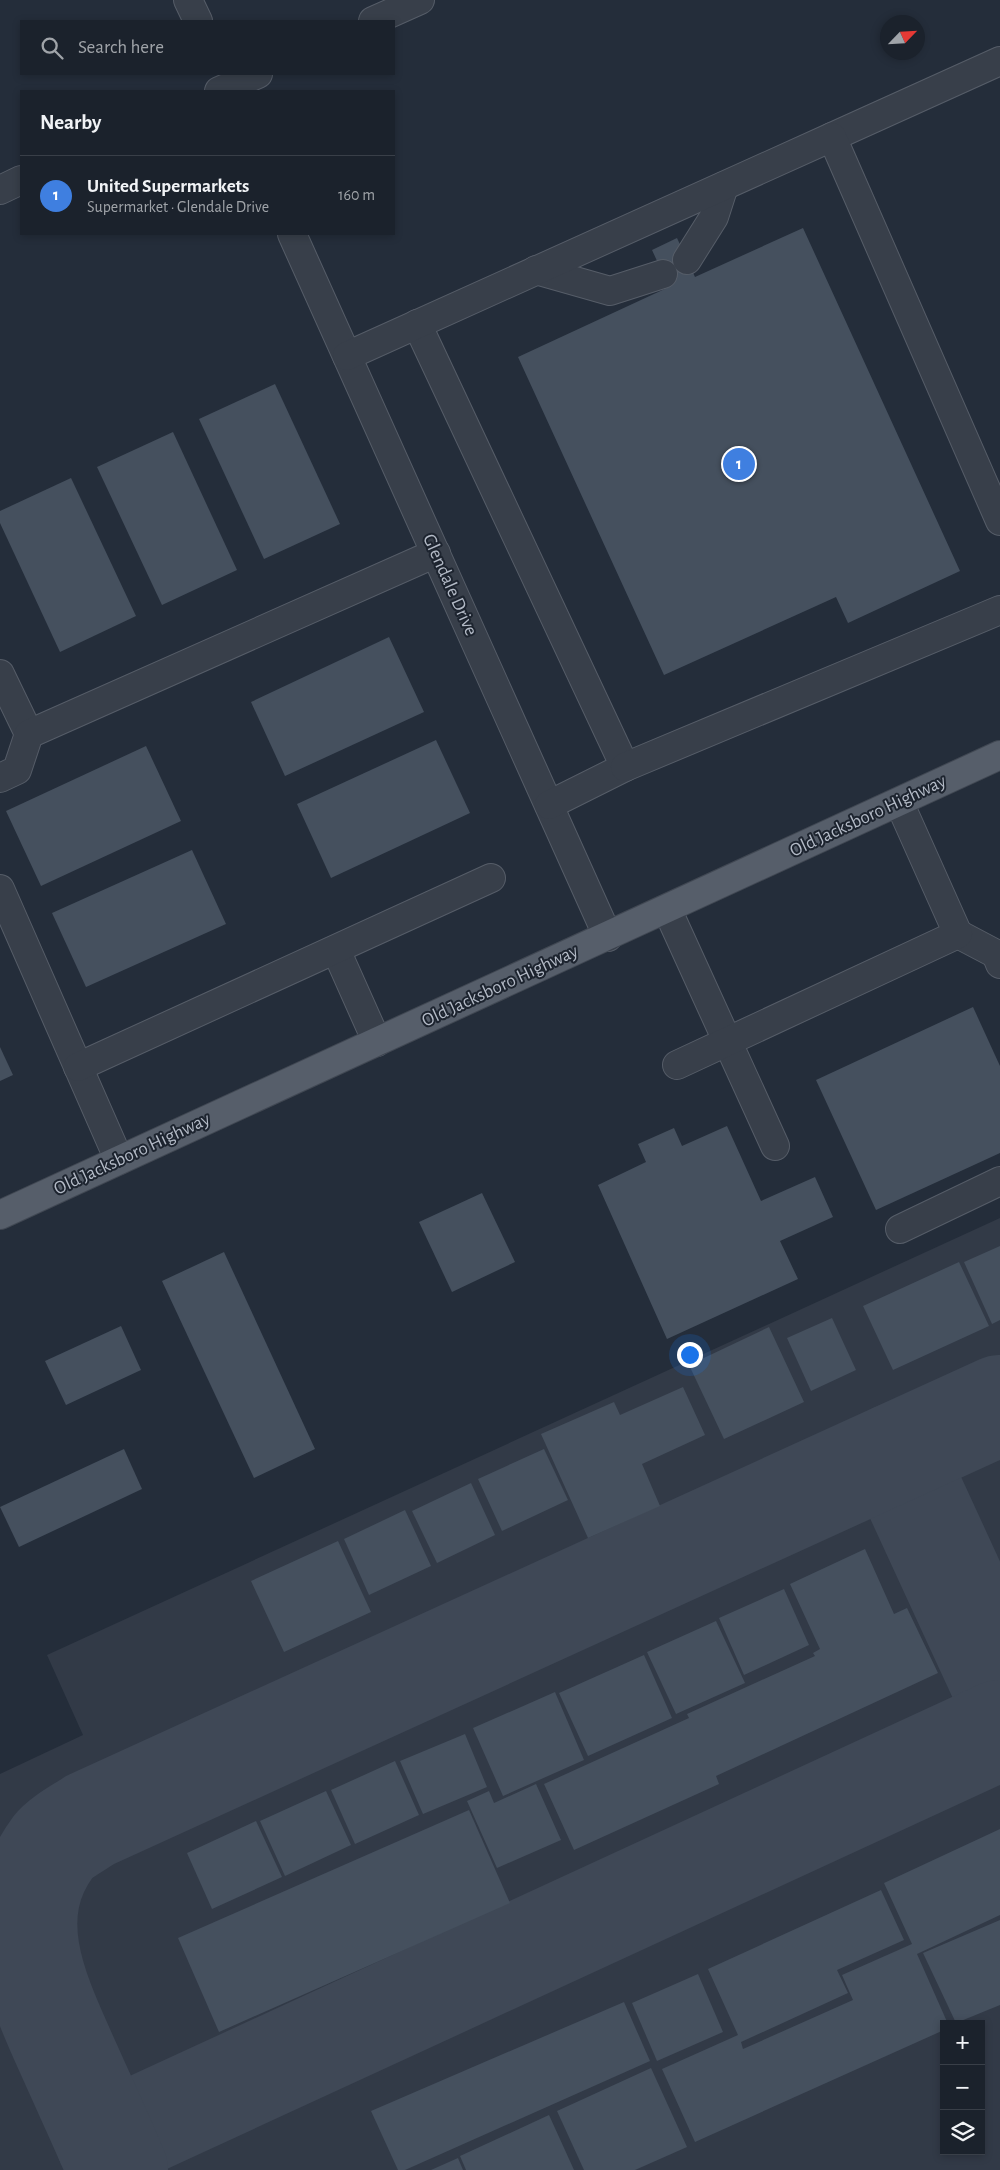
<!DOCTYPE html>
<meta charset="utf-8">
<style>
body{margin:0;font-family:"Alegreya Sans",sans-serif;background:#242a34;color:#f1f3f6}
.controls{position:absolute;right:15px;bottom:15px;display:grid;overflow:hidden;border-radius:0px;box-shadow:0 2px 8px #0003}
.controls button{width:45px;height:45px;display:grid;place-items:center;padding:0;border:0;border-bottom:1px solid #393f48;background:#1b222c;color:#f1f3f6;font:25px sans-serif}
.compass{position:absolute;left:880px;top:15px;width:45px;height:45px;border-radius:50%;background:#1b222c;box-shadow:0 2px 8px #0003;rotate:65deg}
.you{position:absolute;left:689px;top:1354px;width:18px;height:18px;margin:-12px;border:4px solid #fff;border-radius:50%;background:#1a73e8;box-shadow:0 0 0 8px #1a73e833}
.badge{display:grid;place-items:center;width:32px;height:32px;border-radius:50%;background:#8db3f0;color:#fff;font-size:16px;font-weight:700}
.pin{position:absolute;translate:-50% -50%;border:2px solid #fff;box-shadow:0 1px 5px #0006}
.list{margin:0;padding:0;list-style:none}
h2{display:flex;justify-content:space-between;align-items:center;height:65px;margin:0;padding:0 20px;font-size:21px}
h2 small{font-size:16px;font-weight:400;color:#a0a4a9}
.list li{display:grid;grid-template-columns:32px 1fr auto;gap:15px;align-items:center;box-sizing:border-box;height:80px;padding:0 20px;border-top:1px solid #393f48}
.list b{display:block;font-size:19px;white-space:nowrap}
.list p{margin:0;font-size:16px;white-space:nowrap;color:#a0a4a9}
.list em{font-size:16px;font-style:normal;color:#a0a4a9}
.icon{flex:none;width:28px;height:28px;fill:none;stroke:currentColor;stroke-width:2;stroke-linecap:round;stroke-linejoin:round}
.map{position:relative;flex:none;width:1000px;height:2170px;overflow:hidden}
.search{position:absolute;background:#1b222c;box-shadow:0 2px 8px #0003;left:20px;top:20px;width:375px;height:55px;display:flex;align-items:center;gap:12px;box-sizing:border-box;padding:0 18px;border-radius:0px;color:#a0a4a9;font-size:19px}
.panel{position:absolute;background:#1b222c;box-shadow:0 2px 8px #0003;left:20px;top:90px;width:375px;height:145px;border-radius:0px}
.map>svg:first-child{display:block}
</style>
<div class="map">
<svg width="1000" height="2170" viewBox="0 0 1000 2170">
<rect width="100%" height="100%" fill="#242d3a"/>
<path fill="#323a47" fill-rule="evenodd" d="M1000,1218V2170H0V1774L83,1735L47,1655ZM944,2024H981V2151H944Z"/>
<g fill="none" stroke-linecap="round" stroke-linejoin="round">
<g stroke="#3f4856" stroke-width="100">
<polyline points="895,1453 1000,1681"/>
<polyline points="106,2142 1000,1730"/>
<path d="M118,2170C103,2134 86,2098 70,2062C39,1993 1,1917 53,1847C61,1837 78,1828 90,1820L1000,1405"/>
</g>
</g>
<g fill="#45505e">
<polygon points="803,228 960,571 848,623 836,597 664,675 518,357 669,287 652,250 677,238 695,277"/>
<polygon points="275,384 340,524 264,559 199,419"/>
<polygon points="173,432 237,570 162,605 97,467"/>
<polygon points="71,478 136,616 60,652 0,523 0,511"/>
<polygon points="389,637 424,712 285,776 251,702"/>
<polygon points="436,740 470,813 331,878 297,804"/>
<polygon points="146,746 181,821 41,886 6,811"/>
<polygon points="192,850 226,924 86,987 52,913"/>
<polygon points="973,1007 1000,1066 1000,1153 876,1210 816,1080"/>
<polygon points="0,1047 13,1075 0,1081"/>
<polygon points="727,1126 761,1201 815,1177 833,1217 780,1241 798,1279 667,1339 598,1185 646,1162 638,1144 674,1128 682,1146"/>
<polygon points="482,1193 515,1262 452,1292 419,1222"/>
<polygon points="1000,1246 1000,1320 992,1324 964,1262"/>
<polygon points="224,1252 315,1449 254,1478 162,1281"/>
<polygon points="959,1262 989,1326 893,1370 863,1306"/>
<polygon points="832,1318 856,1370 811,1391 787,1338"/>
<polygon points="121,1326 141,1370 66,1405 45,1361"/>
<polygon points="769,1327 804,1402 724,1439 689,1365"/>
<polygon points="683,1387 705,1435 642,1464 660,1506 588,1538 541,1434 614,1402 620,1415"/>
<polygon points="124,1449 142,1489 19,1547 0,1507"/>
<polygon points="544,1449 568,1500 502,1531 478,1479"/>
<polygon points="471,1483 495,1535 437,1563 412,1511"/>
<polygon points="405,1510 431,1566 369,1595 344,1539"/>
<polygon points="338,1541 371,1612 284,1652 251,1581"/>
<polygon points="865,1549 894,1614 907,1608 938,1673 716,1776 719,1784 574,1850 544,1784 689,1718 687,1714 815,1656 813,1653 820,1649 790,1584"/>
<polygon points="784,1589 809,1645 744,1675 719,1618"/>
<polygon points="716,1621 745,1683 676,1714 647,1652"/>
<polygon points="644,1655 672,1718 588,1756 559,1693"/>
<polygon points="555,1692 584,1760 503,1796 473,1728"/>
<polygon points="465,1734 487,1787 423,1814 400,1761"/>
<polygon points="395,1761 419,1815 355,1844 331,1790"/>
<polygon points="536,1784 561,1840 497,1868 467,1801 489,1791 494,1803"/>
<polygon points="326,1791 351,1845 285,1876 260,1821"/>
<polygon points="469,1810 510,1903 219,2032 178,1938"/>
<polygon points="256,1821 282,1877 212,1909 187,1853"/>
<polygon points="1000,1829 1000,1915 917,1954 948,2024 944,2024 944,2030 695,2142 662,2069 738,2035 708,1969 881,1890 904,1940 837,1970 848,1993 741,2042 743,2049 853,2000 842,1975 912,1944 884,1883"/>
<polygon points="1000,1920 1000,2005 956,2023 923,1953"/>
<polygon points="698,1974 723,2032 657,2061 632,2003"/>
<polygon points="624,2002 650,2061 405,2170 398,2170 371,2111"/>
<polygon points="651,2068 687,2147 635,2170 584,2170 557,2111"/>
<polygon points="549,2115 574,2170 466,2170 460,2156"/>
<polygon points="458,2158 463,2170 431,2170"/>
</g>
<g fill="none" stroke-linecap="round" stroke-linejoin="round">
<g stroke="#565d68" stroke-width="30">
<g id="minor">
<polyline points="188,0 198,21"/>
<polyline points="373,21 420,0"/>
<polyline points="219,91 258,74"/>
<polyline points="832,137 1000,61"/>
<polyline points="0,190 21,180"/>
<polyline points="292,234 608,937"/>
<polyline points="687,260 714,217 724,186"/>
<polyline points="536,270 610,291 663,274"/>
<polyline points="417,324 625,767 549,805"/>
<polyline points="347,356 832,137 1000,521"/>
<polyline points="0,674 29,734"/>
<polyline points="625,767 1000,610"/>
<polyline points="0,778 17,770 29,734 436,553"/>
<polyline points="0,889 119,1160"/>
<polyline points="667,909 775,1146"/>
<polyline points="958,934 996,954 1000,964"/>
<polyline points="336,950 377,1042"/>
<polyline points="677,1065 958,934 899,802"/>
<polyline points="78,1067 491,878"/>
<polyline points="900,1229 1000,1181"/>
</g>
</g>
<g stroke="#414853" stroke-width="30">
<polyline id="major" points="0,1215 1000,755"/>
</g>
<use href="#minor" stroke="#383f4a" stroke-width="28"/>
<use href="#major" stroke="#565e6a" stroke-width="28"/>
</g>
<g text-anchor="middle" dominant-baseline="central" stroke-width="4" stroke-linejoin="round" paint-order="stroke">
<g font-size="19" fill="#b3bac6" stroke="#1d242f">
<text transform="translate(450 585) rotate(66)">Glendale Drive</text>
<text transform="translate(868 816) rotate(-25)">Old Jacksboro Highway</text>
<text transform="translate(500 986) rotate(-25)">Old Jacksboro Highway</text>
<text transform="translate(132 1154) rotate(-25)">Old Jacksboro Highway</text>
</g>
</g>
</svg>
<div class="controls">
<button>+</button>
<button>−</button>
<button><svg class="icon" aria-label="layers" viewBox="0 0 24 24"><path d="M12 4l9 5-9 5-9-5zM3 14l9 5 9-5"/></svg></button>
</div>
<svg class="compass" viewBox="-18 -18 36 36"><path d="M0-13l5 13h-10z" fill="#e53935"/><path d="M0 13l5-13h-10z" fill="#a0a4a9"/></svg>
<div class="you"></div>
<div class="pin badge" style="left:739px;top:464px;background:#3f7fe0">1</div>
<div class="search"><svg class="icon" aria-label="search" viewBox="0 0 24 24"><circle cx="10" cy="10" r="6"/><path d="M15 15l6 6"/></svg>Search here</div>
<section class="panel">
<h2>Nearby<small></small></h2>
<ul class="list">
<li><span class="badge" style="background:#3f7fe0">1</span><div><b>United Supermarkets</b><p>Supermarket · Glendale Drive</p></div><em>160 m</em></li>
</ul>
</section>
</div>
